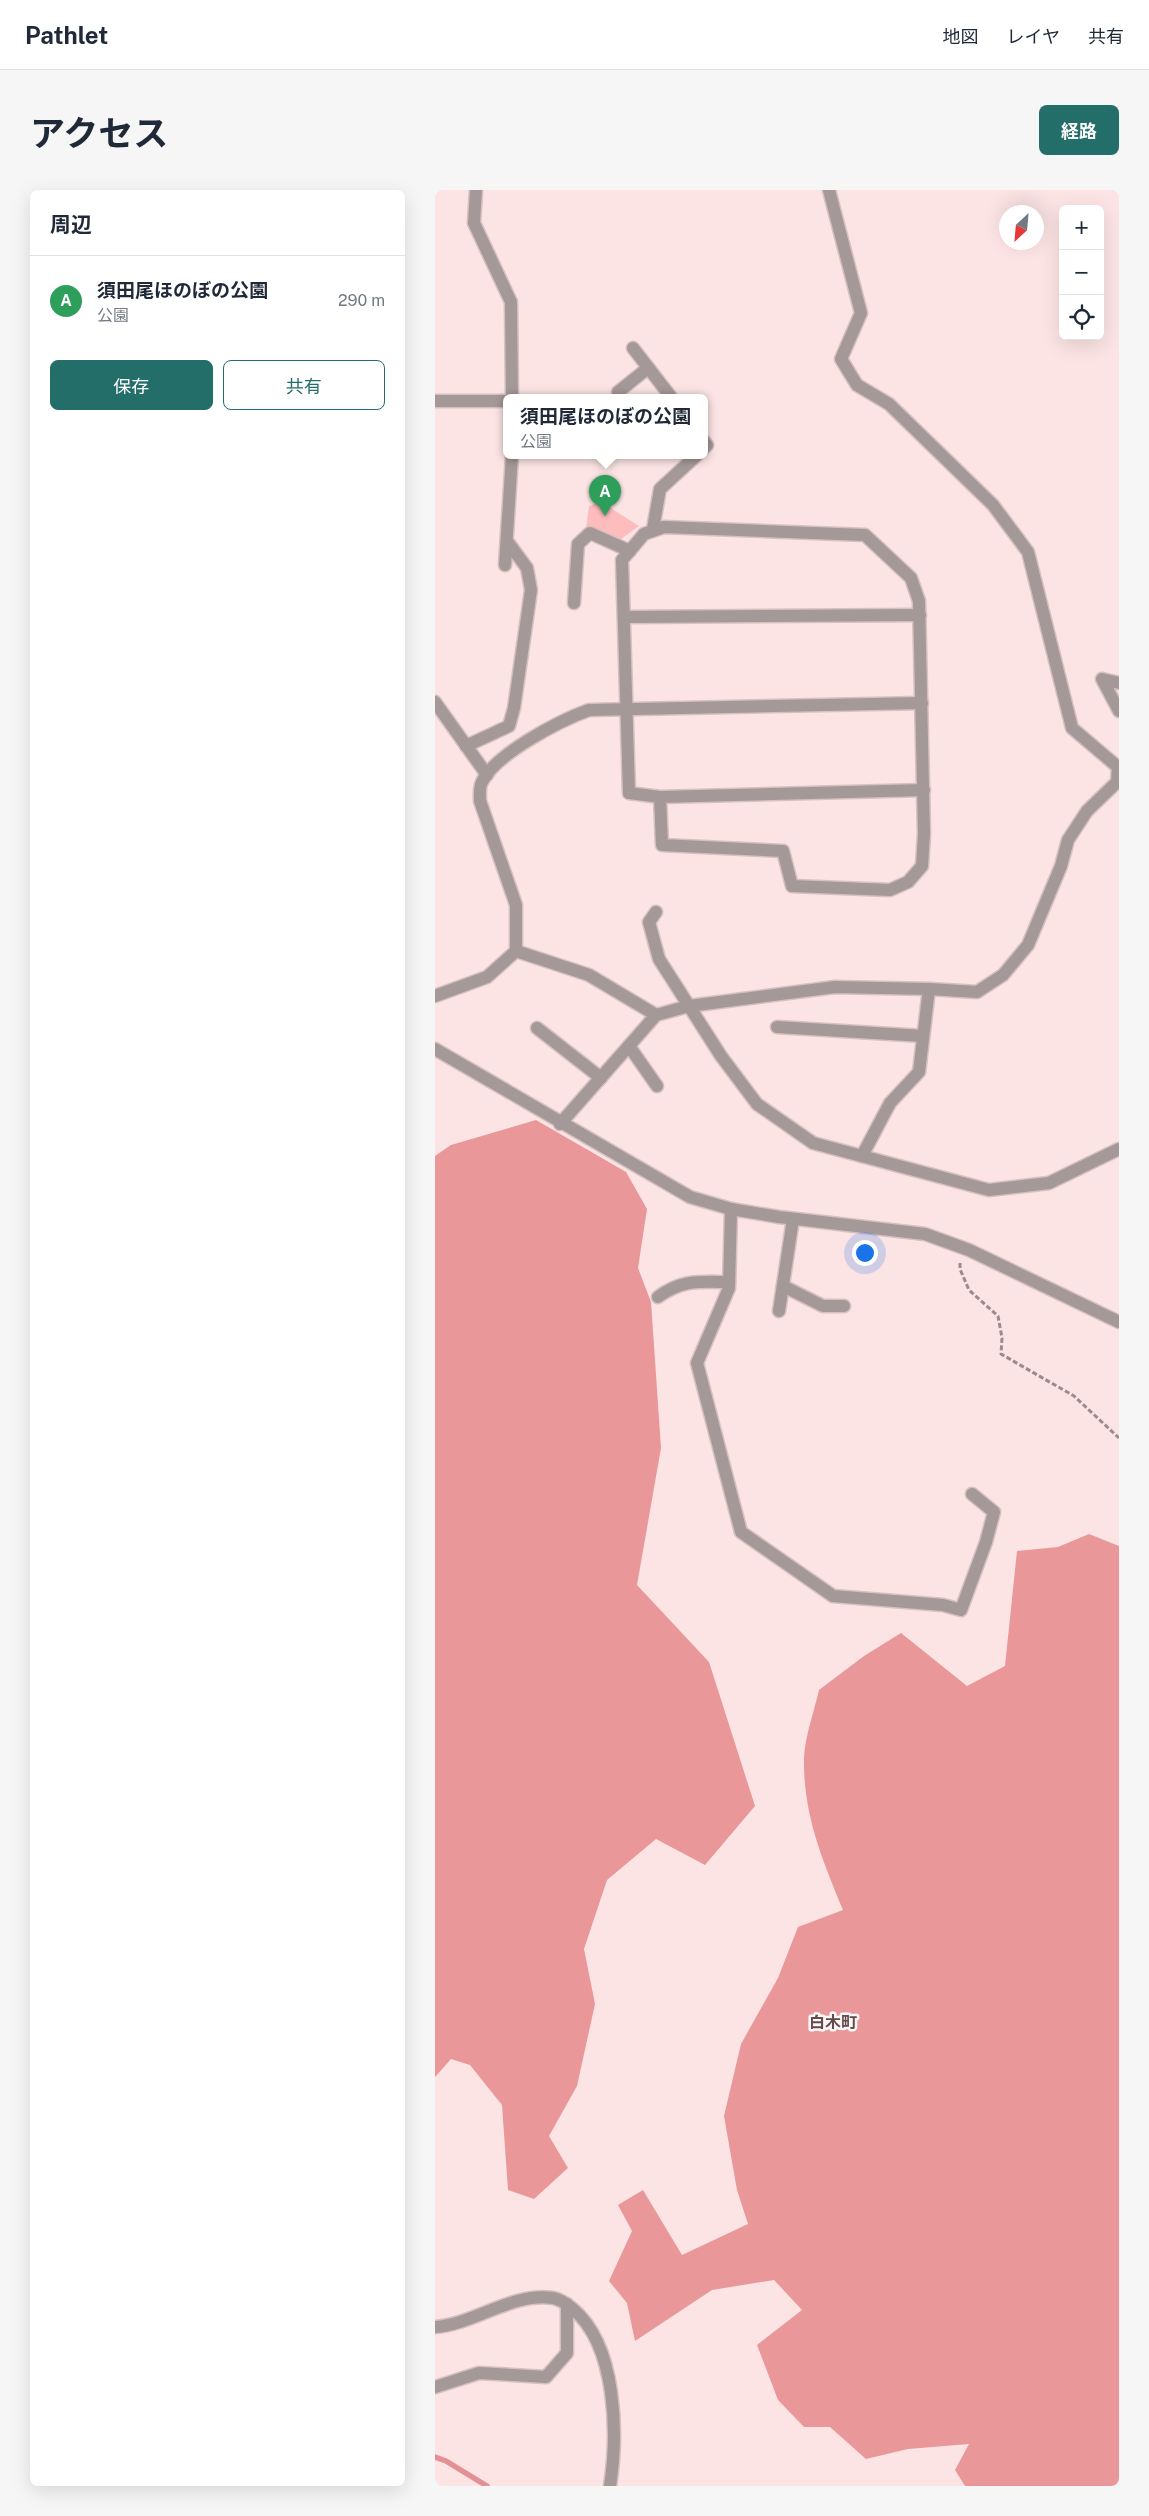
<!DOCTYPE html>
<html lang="ja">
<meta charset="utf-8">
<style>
body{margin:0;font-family:"Public Sans","Noto Sans JP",sans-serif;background:#f6f6f7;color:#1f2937}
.controls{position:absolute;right:15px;top:15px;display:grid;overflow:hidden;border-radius:8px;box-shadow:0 5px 20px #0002}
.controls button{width:45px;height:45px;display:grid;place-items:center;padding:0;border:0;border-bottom:1px solid #e0e1e3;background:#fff;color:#1f2937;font:25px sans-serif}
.compass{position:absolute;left:564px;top:15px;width:45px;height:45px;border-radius:50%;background:#fff;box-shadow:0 5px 20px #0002;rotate:206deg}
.you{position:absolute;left:429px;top:1062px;width:18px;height:18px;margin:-12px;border:4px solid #fff;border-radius:50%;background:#1a73e8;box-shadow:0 0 0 8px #1a73e833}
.badge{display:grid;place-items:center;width:32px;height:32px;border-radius:50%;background:#246e6a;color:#fff;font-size:16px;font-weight:700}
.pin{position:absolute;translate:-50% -41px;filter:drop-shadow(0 1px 2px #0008)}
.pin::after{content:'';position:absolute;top:26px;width:18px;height:15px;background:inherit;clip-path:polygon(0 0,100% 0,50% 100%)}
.popup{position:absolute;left:68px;top:204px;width:205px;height:65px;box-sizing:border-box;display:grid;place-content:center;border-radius:8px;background:#fff;filter:drop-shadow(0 1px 4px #0005);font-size:16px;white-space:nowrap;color:#747a83}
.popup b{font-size:19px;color:#1f2937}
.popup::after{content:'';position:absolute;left:50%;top:100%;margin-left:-10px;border:10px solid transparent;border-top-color:#fff}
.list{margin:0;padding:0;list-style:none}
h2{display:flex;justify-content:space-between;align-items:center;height:65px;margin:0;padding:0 20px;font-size:21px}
h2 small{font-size:16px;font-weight:400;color:#747a83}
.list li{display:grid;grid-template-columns:32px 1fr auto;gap:15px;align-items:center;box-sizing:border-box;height:90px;padding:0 20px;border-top:1px solid #e0e1e3}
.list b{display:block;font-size:19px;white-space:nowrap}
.list p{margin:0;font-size:16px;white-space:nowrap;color:#747a83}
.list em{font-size:16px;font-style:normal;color:#747a83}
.actions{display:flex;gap:10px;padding:15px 20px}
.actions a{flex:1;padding:11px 0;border:1px solid #246e6a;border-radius:8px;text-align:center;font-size:18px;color:#246e6a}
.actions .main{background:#246e6a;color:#fff}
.icon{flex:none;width:28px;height:28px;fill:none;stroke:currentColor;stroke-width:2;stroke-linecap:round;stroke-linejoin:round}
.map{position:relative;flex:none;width:684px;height:2296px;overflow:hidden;border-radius:8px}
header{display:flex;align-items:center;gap:30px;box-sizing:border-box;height:70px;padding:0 25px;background:#fff;border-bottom:1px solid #e0e1e3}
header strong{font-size:24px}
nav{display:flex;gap:28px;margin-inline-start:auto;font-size:18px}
.intro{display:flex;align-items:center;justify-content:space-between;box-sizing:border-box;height:120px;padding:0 30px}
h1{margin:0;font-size:35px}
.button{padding:12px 22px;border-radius:8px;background:#246e6a;color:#fff;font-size:18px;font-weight:700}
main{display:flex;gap:30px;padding:0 30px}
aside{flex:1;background:#fff;border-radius:8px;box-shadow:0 5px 20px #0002}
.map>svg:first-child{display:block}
</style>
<header>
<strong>Pathlet</strong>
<nav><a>地図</a><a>レイヤ</a><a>共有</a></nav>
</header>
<div class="intro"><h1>アクセス</h1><a class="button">経路</a></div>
<main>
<aside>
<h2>周辺<small></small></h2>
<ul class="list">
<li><span class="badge" style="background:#2e9e5b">A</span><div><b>須田尾ほのぼの公園</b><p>公園</p></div><em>290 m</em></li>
</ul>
<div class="actions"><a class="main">保存</a><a>共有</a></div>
</aside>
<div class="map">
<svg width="684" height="2296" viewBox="0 0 684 2296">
<rect width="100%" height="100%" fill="#fce4e4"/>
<polygon fill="#febcbd" points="166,312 204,336 182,352 151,339 154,316"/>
<g fill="#e99799">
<polygon points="101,930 191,982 212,1019 203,1078 216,1112 226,1258 202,1395 274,1472 320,1616 270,1675 221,1649 172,1690 149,1759 160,1814 142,1896 114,1946 133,1978 99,2009 73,2000 67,1915 35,1875 16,1869 0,1887 0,966 16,955"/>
<path d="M654,1344L684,1356V2296H530L520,2280L534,2254L473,2259L431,2269L395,2237H369L343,2210L322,2155L367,2120L339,2090L277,2100L200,2151L192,2113L174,2091L197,2041L183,2015L208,2000L247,2065L313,2034L302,2000L289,1926L306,1854L343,1788L363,1737L408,1720C387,1669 368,1624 369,1568C370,1546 379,1522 384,1500L429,1466L466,1443L532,1496L570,1476L582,1361L623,1357Z"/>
</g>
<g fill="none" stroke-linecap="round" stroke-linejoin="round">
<polyline stroke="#e39194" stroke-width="5.5" points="0,2267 11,2271 52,2296"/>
<g stroke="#d6c1c1" stroke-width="15">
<g id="minor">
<polyline points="41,0 39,33 76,112 77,207"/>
<polyline points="394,0 426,123 406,169 422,195 454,214 558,315 593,362 637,538 684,578"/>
<polyline points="198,158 236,207"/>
<polyline points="183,202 213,178"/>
<polyline points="0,211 71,211"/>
<polyline points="269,251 272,255 269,258"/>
<polyline points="218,339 225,299 262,265"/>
<polyline points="70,375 77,265"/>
<polyline points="139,413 143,354 155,343 195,361"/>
<polyline points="189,427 485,425"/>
<polyline points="684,493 667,489 684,521"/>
<polyline points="0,512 52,585"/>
<polyline points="31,556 74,536 79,518 96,400 92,378 72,351"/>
<polyline points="225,607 227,655 348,661 357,696 455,700 473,692 487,676 489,644 484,411 476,388 430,345 229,337 209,344 187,370 194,603 225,607 489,600"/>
<polyline points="221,722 214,732 224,769 286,866 322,914 378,953 554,1000 614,993 684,959"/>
<polyline points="81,761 154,785 221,825"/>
<polyline points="494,799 542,802 568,785 593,755 626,676 633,650 652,621 682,592 683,577"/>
<path d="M0,806L52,787L81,761V715L45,611C45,605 44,597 47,592C60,564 126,530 154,520L487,513"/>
<polyline points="342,837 488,846"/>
<polyline points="102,838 166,888"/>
<polyline points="194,856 222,896"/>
<polyline points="0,859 255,1007 296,1019 344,1027 490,1044 534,1060 684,1132"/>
<polyline points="125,934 221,825 254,816 400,797 494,799 484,882 455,913 427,966"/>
<polyline points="296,1019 294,1098 262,1173 306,1342 398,1406 508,1415 526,1420 551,1352 559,1322 537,1304"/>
<polyline points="348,1096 388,1116 409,1116"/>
<path d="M223,1107C248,1089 264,1092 294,1092"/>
<polyline points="344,1121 358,1029"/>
<path d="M0,2137C40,2134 77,2102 118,2108C125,2109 133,2115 138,2119C182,2156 183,2244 175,2296"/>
<polyline points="0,2197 44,2183 111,2187 132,2163 132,2114"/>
</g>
</g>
<polyline stroke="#9d8b8b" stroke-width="3" stroke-dasharray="5 2.5" stroke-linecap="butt" points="525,1073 525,1079 534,1100 563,1126 567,1148 566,1164 639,1206 684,1248"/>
<use href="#minor" stroke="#a59898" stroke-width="12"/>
</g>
<g text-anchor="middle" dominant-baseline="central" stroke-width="5" stroke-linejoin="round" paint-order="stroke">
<g font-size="16" font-weight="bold" fill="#634b4b" stroke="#fcf6f6">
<text x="398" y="1832">白木町</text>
</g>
</g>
</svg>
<div class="controls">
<button>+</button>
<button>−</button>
<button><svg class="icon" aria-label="locate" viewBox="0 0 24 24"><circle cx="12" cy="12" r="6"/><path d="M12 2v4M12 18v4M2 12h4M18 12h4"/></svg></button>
</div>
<svg class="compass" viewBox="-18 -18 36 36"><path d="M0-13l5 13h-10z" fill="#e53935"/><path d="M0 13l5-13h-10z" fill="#747a83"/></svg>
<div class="you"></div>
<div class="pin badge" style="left:170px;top:326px;background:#2e9e5b">A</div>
<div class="popup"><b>須田尾ほのぼの公園</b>公園</div>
</div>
</main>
